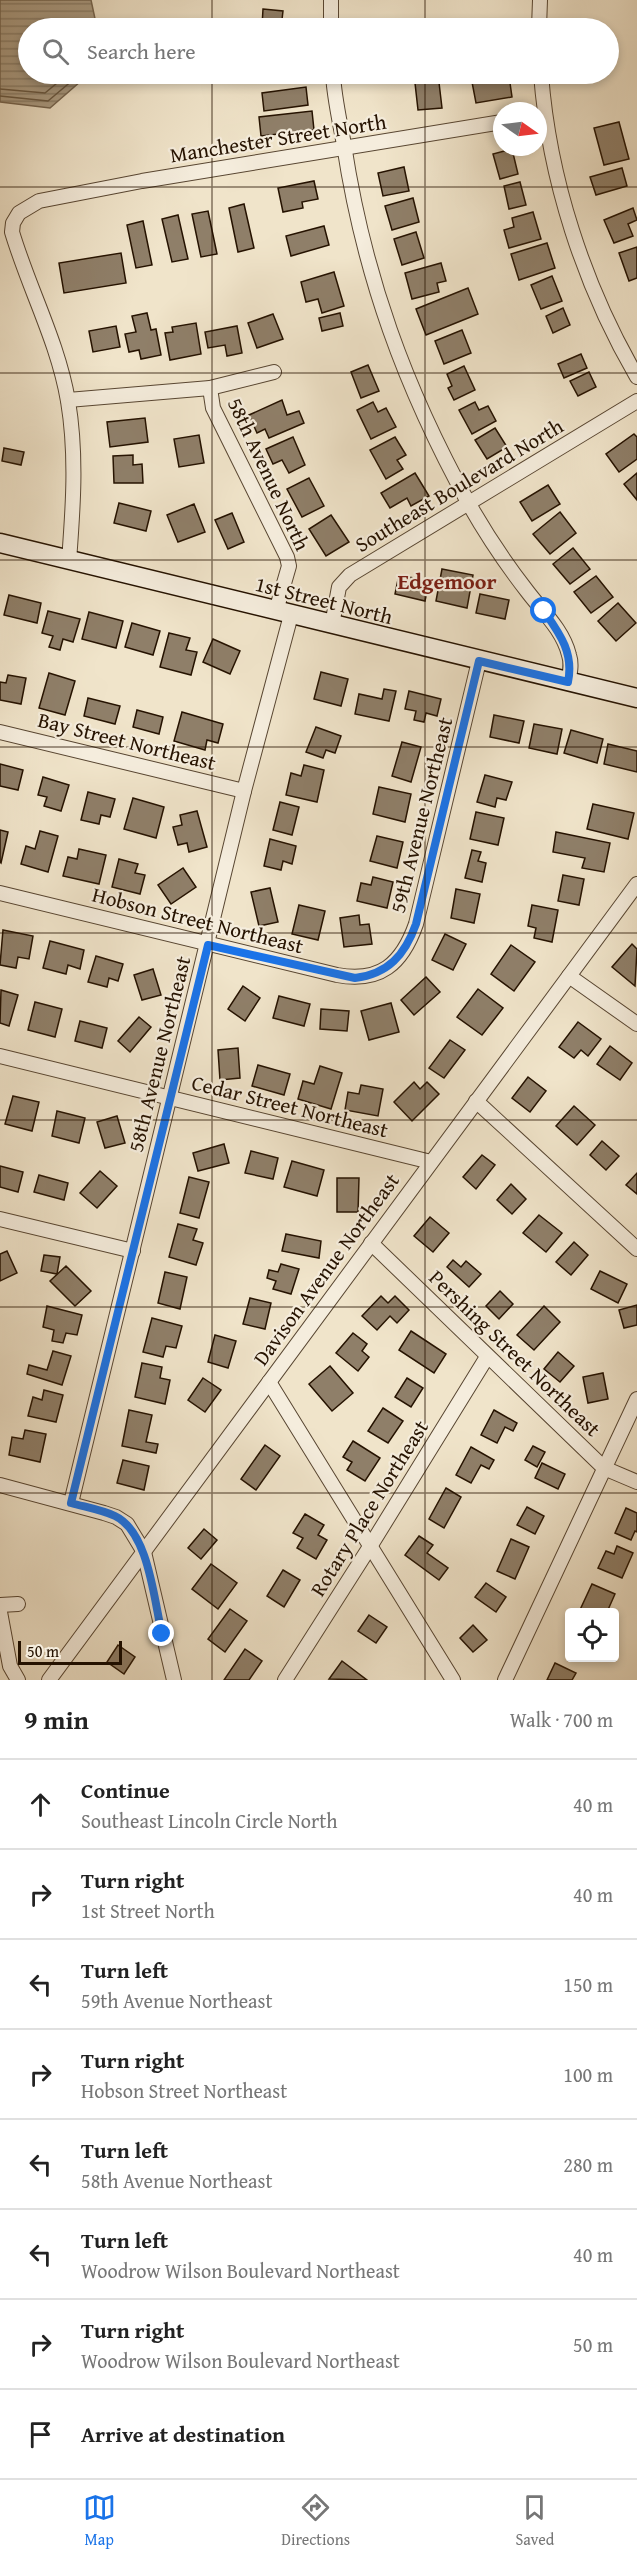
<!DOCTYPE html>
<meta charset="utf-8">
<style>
body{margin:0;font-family:"Gentium Book Plus",serif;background:#f6f6f6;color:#222}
.controls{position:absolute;right:18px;bottom:18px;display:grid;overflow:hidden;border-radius:6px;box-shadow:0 3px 9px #0003}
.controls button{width:54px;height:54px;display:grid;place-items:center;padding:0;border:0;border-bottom:2px solid #e0e0e0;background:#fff;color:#222;font:30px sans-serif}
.compass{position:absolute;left:493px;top:102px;width:54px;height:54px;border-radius:50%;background:#fff;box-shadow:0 3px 9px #0003;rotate:104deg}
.scale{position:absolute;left:18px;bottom:15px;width:104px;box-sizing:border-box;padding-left:6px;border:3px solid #251200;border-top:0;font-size:16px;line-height:21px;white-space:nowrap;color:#251200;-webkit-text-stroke:4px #f5eddd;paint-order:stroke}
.stop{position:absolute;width:18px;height:18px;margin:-14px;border:4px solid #1a73e8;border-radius:50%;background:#fff}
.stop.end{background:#1a73e8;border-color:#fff;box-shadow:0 2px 6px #0008}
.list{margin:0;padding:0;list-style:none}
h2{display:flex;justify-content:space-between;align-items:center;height:78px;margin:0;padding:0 24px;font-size:26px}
h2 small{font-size:20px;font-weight:400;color:#767676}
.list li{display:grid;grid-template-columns:39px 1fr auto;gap:18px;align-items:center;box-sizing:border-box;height:90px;padding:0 24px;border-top:2px solid #e0e0e0}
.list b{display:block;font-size:22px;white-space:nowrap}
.list p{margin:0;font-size:20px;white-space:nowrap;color:#767676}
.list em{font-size:20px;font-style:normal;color:#767676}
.icon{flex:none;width:33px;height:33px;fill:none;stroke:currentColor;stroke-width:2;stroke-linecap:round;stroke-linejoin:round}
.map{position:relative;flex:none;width:637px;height:1680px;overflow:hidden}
.search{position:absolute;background:#fff;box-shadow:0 3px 9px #0003;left:18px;right:18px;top:18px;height:66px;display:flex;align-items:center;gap:15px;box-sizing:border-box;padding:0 21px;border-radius:33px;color:#767676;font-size:22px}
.sheet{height:798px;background:#fff}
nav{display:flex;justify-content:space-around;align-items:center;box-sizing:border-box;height:84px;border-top:2px solid #e0e0e0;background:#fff;font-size:16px;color:#767676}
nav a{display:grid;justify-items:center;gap:3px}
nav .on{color:#1a73e8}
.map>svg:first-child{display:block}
</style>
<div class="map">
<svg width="637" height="1680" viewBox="0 0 637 1680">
<defs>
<pattern id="water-rules" width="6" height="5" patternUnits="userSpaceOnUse" patternTransform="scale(1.5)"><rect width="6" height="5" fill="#ab9d85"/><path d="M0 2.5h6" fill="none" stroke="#8b7f6a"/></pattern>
</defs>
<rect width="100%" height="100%" fill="#f0e4ca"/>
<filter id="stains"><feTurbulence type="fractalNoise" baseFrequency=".00333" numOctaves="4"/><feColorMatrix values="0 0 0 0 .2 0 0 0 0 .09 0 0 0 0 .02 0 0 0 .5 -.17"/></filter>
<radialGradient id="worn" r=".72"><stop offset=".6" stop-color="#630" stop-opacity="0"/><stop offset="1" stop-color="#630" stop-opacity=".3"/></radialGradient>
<polygon fill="url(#water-rules)" stroke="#756550" stroke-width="1.5" points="0,0 91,0 97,28 28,28 28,74 89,74 50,108 0,102"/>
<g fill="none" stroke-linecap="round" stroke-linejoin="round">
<g stroke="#685842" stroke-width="1.5">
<polyline points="0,89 45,93 68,74"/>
<polyline points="0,96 48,101 80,74"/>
</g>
</g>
<g fill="#8f7f69" stroke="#251200" stroke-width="1.5">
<polygon points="263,9 283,11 281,28 250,28 250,25 262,26"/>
<polygon points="414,74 438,74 442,108 418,110"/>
<polygon points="509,76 512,97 476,103 472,82"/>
<polygon points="306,87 308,105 264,111 262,93"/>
<polygon points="312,111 314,130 261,136 259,117"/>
<polygon points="619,122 629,159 604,165 594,128"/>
<polygon points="512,149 518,174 500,179 493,154"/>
<polygon points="404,167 409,191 383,196 378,173"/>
<polygon points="622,168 627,186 596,195 590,177"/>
<polygon points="314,181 318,199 302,202 303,208 283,212 278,188"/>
<polygon points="520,182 526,205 509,209 504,186"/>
<polygon points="413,198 419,222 392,230 385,206"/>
<polygon points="244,204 254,248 238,252 229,208"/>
<polygon points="633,208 637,220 628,224 633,236 614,243 604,220"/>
<polygon points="208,211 217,254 201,257 192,214"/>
<polygon points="533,212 541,239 509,248 504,230 514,227 512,218"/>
<polygon points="178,215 188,259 172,262 162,219"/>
<polygon points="143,221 152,265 136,268 127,225"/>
<polygon points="324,226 329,245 291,256 286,236"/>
<polygon points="416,232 424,258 402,265 394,239"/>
<polygon points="547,243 555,268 519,280 511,254"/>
<polygon points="637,247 637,278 629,281 619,253"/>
<polygon points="121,253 126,283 64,293 59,263"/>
<polygon points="441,263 446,281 437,283 439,292 412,299 405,273"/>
<polygon points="334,272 344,306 322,313 318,299 306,302 301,282"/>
<polygon points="552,276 562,301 541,309 531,285"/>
<polygon points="468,288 478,314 426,335 416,309"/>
<polygon points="563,308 570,325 553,333 546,316"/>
<polygon points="147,313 151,330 156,329 161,355 141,359 139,350 129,352 125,334 136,332 132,316"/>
<polygon points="340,313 343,326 322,331 319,318"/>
<polygon points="273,314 283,339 257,348 248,323"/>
<polygon points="196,323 201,354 170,360 165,333 173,332 172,327"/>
<polygon points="116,326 120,347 93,352 89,331"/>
<polygon points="237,326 242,353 227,356 225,345 208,348 205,332"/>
<polygon points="462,330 471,353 444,364 435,341"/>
<polygon points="581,354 587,368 564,378 558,364"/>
<polygon points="368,365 379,391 361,398 351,372"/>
<polygon points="464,366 475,390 454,400 448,388 452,386 447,374"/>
<polygon points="589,372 596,387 578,396 570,381"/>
<polygon points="282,400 287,415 299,411 304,423 269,438 265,429 257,433 249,415"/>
<polygon points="373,402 378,412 386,408 396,427 371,439 357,410"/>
<polygon points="475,402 479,410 488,406 496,421 472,434 459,410"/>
<polygon points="145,418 148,442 110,447 107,422"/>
<polygon points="495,428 507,447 487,459 475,440"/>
<polygon points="634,434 637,437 637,459 619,472 606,454"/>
<polygon points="199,435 204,463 179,467 174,439"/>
<polygon points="293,437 305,465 289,473 282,460 273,464 266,449"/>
<polygon points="395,437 406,455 397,460 403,469 386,479 370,450"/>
<polygon points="4,448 24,452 21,465 2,461"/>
<polygon points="133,455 133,465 142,464 143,483 114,483 113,456"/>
<polygon points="415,473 429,496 411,506 407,498 390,508 381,493"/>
<polygon points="637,473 637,500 624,484"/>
<polygon points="309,478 324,506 302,517 287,489"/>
<polygon points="548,485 560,504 532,521 520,502"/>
<polygon points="119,503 151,511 146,531 114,523"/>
<polygon points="194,504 205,532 178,542 167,515"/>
<polygon points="560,512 576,533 550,554 533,534"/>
<polygon points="232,513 244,542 228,549 215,520"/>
<polygon points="331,515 349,542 326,556 309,529"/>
<polygon points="573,548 590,569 570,584 553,564"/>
<polygon points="442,569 473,575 467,608 436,601"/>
<polygon points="399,575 429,581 425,601 395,594"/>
<polygon points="596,576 613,597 591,613 574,592"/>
<polygon points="480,594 509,600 505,619 476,613"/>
<polygon points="9,595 41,603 37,623 4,615"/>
<polygon points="618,603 636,623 616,641 598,621"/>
<polygon points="48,611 80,619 73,642 63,639 60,650 49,647 53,636 42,633"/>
<polygon points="89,612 123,621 116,648 82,639"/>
<polygon points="132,623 160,631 153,655 125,647"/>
<polygon points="169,633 190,638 186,650 197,652 191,675 160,667"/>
<polygon points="213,639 240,651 230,674 203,662"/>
<polygon points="321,672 348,679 341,706 314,699"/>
<polygon points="49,673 75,681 65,715 39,708"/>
<polygon points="8,675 26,678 21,704 0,700 0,682 6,683"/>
<polygon points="384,689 396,691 389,721 355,714 359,694 382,699"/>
<polygon points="409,691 441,699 437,716 426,713 424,722 414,720 416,711 405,709"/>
<polygon points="88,698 120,706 115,724 84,716"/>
<polygon points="137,710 163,717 159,734 133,727"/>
<polygon points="182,712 223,724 218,743 207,740 205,750 174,741"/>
<polygon points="494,715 524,721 519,743 490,737"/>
<polygon points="534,724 562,729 557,754 529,748"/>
<polygon points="316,727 341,736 335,753 326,750 323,758 306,752"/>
<polygon points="571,730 603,739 597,763 564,753"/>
<polygon points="402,742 421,747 411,782 392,776"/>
<polygon points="608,744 637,751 637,772 604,764"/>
<polygon points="0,764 23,770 18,790 0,786"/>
<polygon points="304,765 324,770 317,802 286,795 291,773 301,776"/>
<polygon points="485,775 512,782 506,800 497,798 495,807 477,802"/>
<polygon points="43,777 69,785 61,811 44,806 47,797 38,795"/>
<polygon points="379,787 411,794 405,822 373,814"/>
<polygon points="88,792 115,799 110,817 101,815 99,824 81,820"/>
<polygon points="133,798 164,807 156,838 124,829"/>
<polygon points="280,802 299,807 292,835 273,830"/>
<polygon points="593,804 634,813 628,839 587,829"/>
<polygon points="197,811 207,847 189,852 187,843 178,845 173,827 182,825 180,815"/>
<polygon points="476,812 504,818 498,845 470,839"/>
<polygon points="0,830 8,832 1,863 0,862"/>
<polygon points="40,831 58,836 48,872 21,864 26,846 35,849"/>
<polygon points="556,832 610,843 604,872 582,868 585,858 553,852"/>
<polygon points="377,836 403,842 397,868 370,861"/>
<polygon points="270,839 296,846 292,864 283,861 281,870 264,866"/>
<polygon points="79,849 106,855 99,884 63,876 68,857 77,859"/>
<polygon points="472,850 481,852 478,861 486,863 482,882 465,878"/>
<polygon points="119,859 138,864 135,873 145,875 140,894 112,887"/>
<polygon points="183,868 196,887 171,904 158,885"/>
<polygon points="563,875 584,879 579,905 558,901"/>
<polygon points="373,877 393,882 387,908 357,901 361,883 371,885"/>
<polygon points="270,888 278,922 259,926 251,892"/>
<polygon points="456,889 480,894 474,923 451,918"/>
<polygon points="299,905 325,911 318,940 292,934"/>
<polygon points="532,905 558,910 552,942 534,938 536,928 528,926"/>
<polygon points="359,915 360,925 369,924 372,944 344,947 340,918"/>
<polygon points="3,930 33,936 29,959 18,957 16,968 0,965"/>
<polygon points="445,934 466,944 453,970 432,960"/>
<polygon points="50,941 84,950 80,969 68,965 66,974 43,968"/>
<polygon points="632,944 637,949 635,986 612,967"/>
<polygon points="511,945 535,962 514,991 491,974"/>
<polygon points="96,956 123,964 118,981 109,978 107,987 88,982"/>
<polygon points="153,969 161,995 142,1000 134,975"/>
<polygon points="426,977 440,992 414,1015 401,1000"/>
<polygon points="243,986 260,998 245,1021 228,1009"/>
<polygon points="478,989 503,1008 482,1035 457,1017"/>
<polygon points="1,990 18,995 9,1026 0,1023"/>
<polygon points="279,996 310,1004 304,1026 273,1018"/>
<polygon points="35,1002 62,1009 55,1037 28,1030"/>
<polygon points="391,1003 399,1032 369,1040 361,1011"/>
<polygon points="321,1009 349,1011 347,1031 320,1029"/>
<polygon points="139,1017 151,1027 130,1052 118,1041"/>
<polygon points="80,1021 107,1028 102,1048 75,1041"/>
<polygon points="578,1022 601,1039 588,1056 581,1050 574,1058 559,1047"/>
<polygon points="450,1040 465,1050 444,1078 429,1068"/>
<polygon points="610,1046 632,1063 620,1080 597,1064"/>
<polygon points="238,1048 240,1078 220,1080 218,1050"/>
<polygon points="258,1065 290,1074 284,1095 252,1086"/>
<polygon points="320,1066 342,1073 331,1109 298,1099 303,1081 314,1084"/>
<polygon points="528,1077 546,1091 530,1112 512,1098"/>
<polygon points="414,1082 420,1089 427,1082 439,1094 412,1121 394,1102"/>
<polygon points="361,1085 383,1089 378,1116 345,1110 348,1092 359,1094"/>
<polygon points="13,1096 39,1102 32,1131 5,1124"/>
<polygon points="574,1106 595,1125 577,1145 556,1126"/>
<polygon points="57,1111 85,1118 79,1143 52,1136"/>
<polygon points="117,1116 125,1143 105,1148 97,1122"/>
<polygon points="602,1141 619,1156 606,1170 590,1155"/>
<polygon points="224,1144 229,1163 198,1171 193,1153"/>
<polygon points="251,1151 278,1158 273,1179 245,1173"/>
<polygon points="482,1155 495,1165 476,1189 463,1177"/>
<polygon points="292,1161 324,1170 317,1196 284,1187"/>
<polygon points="0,1166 23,1172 18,1192 0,1187"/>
<polygon points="100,1171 117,1186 97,1208 80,1193"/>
<polygon points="637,1173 637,1194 626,1185"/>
<polygon points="39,1175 68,1183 64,1200 34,1192"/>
<polygon points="189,1177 209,1182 199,1218 180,1213"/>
<polygon points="337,1178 359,1178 358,1212 337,1212"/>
<polygon points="511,1184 526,1199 512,1214 497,1200"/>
<polygon points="539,1215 562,1233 546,1252 523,1233"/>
<polygon points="430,1217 449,1233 433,1252 414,1236"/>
<polygon points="178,1224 197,1229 193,1240 203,1243 196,1265 169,1257"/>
<polygon points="286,1234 321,1241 319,1258 282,1251"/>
<polygon points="574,1242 588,1255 571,1275 556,1262"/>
<polygon points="7,1251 17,1273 0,1281 0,1254"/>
<polygon points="44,1255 60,1257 57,1274 41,1271"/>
<polygon points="453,1260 461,1267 466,1261 481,1274 469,1287 447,1267"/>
<polygon points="281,1264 299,1269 291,1294 273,1289 276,1281 267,1278 269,1270 278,1272"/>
<polygon points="66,1266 91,1291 75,1306 50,1281"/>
<polygon points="600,1271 627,1284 618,1303 591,1289"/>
<polygon points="165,1272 187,1277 180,1309 158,1303"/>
<polygon points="500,1291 513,1304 499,1319 486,1306"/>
<polygon points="381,1296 388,1303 395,1296 409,1310 397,1323 390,1316 377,1330 362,1316"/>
<polygon points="250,1298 271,1303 265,1329 243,1324"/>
<polygon points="637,1305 637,1325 624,1328 619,1310"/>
<polygon points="47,1306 82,1315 77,1335 66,1333 63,1343 52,1341 54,1330 43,1327"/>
<polygon points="544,1306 560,1322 534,1350 517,1335"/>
<polygon points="152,1318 182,1326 176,1348 166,1346 163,1357 143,1352"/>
<polygon points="411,1331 446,1354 434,1373 399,1350"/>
<polygon points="353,1333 367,1344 362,1351 369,1357 358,1371 336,1353"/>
<polygon points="215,1335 236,1341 228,1368 208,1362"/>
<polygon points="53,1351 71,1356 62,1385 27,1374 29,1365 47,1370"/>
<polygon points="558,1352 574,1366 560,1382 544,1369"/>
<polygon points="142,1363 162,1367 160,1378 170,1380 165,1404 135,1397"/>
<polygon points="330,1366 353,1393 332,1411 309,1384"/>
<polygon points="603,1373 608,1399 588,1403 583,1377"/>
<polygon points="203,1378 221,1390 205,1412 188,1400"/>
<polygon points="407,1378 423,1388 411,1407 395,1397"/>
<polygon points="44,1390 63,1395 56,1422 28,1416 33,1397 42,1400"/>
<polygon points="383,1408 403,1421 388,1443 368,1431"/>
<polygon points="129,1410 152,1415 146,1442 158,1444 156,1453 122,1446"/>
<polygon points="494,1410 517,1423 513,1431 505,1427 497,1443 481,1435"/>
<polygon points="25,1430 46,1434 40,1462 9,1455 12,1437 23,1439"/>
<polygon points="353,1441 380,1458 365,1481 347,1470 352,1462 343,1457"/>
<polygon points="265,1445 280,1456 256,1490 241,1479"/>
<polygon points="533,1446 545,1452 537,1467 525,1460"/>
<polygon points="471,1447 494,1460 489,1469 481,1465 471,1483 456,1475"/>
<polygon points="123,1460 149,1466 144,1490 117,1483"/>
<polygon points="542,1463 565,1474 558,1489 535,1478"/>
<polygon points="446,1488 461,1497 444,1528 429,1519"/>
<polygon points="527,1507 544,1516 535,1534 517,1525"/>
<polygon points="626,1508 637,1513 637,1532 635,1531 631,1540 615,1533"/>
<polygon points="305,1514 324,1525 318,1535 327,1540 316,1559 297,1548 303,1538 293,1533"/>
<polygon points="204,1529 217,1540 201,1559 188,1548"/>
<polygon points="419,1536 433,1545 427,1553 448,1568 439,1580 405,1555"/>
<polygon points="511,1539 529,1547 515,1579 497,1571"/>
<polygon points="617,1546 633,1553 622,1578 598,1568 606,1551 614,1554"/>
<polygon points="211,1564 237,1583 218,1609 192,1589"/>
<polygon points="283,1570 300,1580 284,1607 267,1596"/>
<polygon points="486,1583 506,1597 496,1612 475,1597"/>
<polygon points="592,1584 615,1594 607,1612 579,1612"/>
<polygon points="230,1609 247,1621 225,1652 208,1639"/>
<polygon points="369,1615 387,1627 376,1643 358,1631"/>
<polygon points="473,1625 487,1640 473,1652 460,1638"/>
<polygon points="118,1645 135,1657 124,1674 107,1662"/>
<polygon points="245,1649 262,1661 249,1680 224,1680"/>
<polygon points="342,1661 367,1680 329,1679"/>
<polygon points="555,1663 576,1673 572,1680 547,1680"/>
</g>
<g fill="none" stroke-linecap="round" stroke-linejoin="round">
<g stroke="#584632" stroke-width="16">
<g id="street">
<polyline points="331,0 331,28"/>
<polyline points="539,28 540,0"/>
<path d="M333,74C334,97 340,122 344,145C364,276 405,388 469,504C486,534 506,564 527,591C542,611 563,630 569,655C572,664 570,673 568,682"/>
<path d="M541,74C549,179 584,286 637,377"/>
<polyline points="210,388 213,408 287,557 289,566 276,611"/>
<polyline points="68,400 210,388 274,372"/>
<path d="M69,561C73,508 77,455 68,401C58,342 29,289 12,232L13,223L19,213L39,201L142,181L502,122"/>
<polyline points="332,625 339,587 350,575 637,401"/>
<polyline points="0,732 244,791"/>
<path d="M0,893L337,975C380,983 402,964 416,924L479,661"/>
<polyline points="569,976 637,1024"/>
<polyline points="0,1056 431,1162"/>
<polyline points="476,1101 637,1249"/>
<polyline points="0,1219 133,1251"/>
<polyline points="371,1243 604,1468 637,1482"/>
<polyline points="269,1382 453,1680"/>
<polyline points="0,1485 104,1513 116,1517 127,1524 144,1552 174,1680"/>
<polyline points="71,1503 244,791 291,615"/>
<polyline points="0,1605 18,1604"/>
<polyline points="0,1612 10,1666 18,1680"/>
<polyline points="49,1680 637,884"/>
<polyline points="285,1680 371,1545 487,1357"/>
<polyline points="505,1680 637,1399"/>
</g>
</g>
<g stroke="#251200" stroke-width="21">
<polyline id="secondary" points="0,543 637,698"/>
</g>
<use href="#street" stroke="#f5eddd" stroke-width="14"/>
<use href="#secondary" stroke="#f5eddd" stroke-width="18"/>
</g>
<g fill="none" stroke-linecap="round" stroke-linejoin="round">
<path stroke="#1a73e8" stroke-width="8" d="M162,1634C154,1601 149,1532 115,1516C102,1510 85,1507 71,1503L208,945L355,978C388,974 405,955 416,924L479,661L568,682C574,653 560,634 544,611"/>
</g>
<path fill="none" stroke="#251200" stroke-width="1.5" stroke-opacity="0.55" d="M212,0V28M425,0V28M212,74V1680M425,74V1680M0,187H637M0,373H637M0,560H637M0,747H637M0,933H637M0,1120H637M0,1307H637M0,1493H637"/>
<g text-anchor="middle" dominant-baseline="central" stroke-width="4.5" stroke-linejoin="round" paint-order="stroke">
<g font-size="21" fill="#251200" stroke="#f5eddd">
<text transform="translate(278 138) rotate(-9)">Manchester Street North</text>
<text transform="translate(269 474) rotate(65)">58th Avenue North</text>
<text transform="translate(459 485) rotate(-31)">Southeast Boulevard North</text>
<text transform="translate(324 600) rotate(14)">1st Street North</text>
<text transform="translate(127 741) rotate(14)">Bay Street Northeast</text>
<text transform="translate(421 815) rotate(-76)">59th Avenue Northeast</text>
<text transform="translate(198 920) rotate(14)">Hobson Street Northeast</text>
<text transform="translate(159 1054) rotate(-76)">58th Avenue Northeast</text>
<text transform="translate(290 1106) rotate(14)">Cedar Street Northeast</text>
<text transform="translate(326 1269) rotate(-54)">Davison Avenue Northeast</text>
<text transform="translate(515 1353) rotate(44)">Pershing Street Northeast</text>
<text transform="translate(369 1508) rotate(-58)">Rotary Place Northeast</text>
</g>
<g font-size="22" font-weight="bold" fill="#7a1f14" stroke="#f5eddd">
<text x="447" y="581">Edgemoor</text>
</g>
</g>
<rect width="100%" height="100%" filter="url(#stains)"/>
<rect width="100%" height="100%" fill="url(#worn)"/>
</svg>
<div class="controls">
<button><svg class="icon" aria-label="locate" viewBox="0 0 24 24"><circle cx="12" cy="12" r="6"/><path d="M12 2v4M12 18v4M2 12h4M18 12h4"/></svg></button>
</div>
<svg class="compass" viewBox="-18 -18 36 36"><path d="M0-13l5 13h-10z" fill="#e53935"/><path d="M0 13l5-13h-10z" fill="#767676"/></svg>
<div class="scale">50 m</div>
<div class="stop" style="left:544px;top:611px"></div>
<div class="stop end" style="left:162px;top:1634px"></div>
<div class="search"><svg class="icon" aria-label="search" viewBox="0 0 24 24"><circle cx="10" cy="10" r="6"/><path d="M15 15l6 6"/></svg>Search here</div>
</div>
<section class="sheet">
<h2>9 min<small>Walk · 700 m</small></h2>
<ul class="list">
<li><svg class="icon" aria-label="ahead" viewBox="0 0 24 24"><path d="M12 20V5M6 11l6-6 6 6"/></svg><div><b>Continue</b><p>Southeast Lincoln Circle North</p></div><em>40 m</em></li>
<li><svg class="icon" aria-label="right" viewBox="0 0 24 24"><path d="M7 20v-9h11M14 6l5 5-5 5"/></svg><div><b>Turn right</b><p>1st Street North</p></div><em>40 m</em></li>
<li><svg class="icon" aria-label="left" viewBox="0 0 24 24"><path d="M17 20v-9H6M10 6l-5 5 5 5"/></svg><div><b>Turn left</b><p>59th Avenue Northeast</p></div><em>150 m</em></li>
<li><svg class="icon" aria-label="right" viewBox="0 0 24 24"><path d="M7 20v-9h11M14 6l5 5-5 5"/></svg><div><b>Turn right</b><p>Hobson Street Northeast</p></div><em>100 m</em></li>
<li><svg class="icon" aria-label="left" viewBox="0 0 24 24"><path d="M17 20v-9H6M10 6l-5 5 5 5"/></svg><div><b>Turn left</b><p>58th Avenue Northeast</p></div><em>280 m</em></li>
<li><svg class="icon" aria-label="left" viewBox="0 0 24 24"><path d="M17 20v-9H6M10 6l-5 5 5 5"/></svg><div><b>Turn left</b><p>Woodrow Wilson Boulevard Northeast</p></div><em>40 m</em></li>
<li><svg class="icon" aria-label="right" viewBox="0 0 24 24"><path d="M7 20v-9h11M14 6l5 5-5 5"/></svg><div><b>Turn right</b><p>Woodrow Wilson Boulevard Northeast</p></div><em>50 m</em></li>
<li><svg class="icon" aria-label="arrive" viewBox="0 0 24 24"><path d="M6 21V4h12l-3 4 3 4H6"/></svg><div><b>Arrive at destination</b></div></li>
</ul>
</section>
<nav>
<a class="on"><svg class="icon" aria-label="map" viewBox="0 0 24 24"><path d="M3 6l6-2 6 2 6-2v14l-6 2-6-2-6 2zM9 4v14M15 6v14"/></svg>Map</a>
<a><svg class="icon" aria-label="directions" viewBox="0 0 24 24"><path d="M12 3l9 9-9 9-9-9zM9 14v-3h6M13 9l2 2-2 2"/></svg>Directions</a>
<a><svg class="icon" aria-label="saved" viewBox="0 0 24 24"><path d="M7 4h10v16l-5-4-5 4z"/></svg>Saved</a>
</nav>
